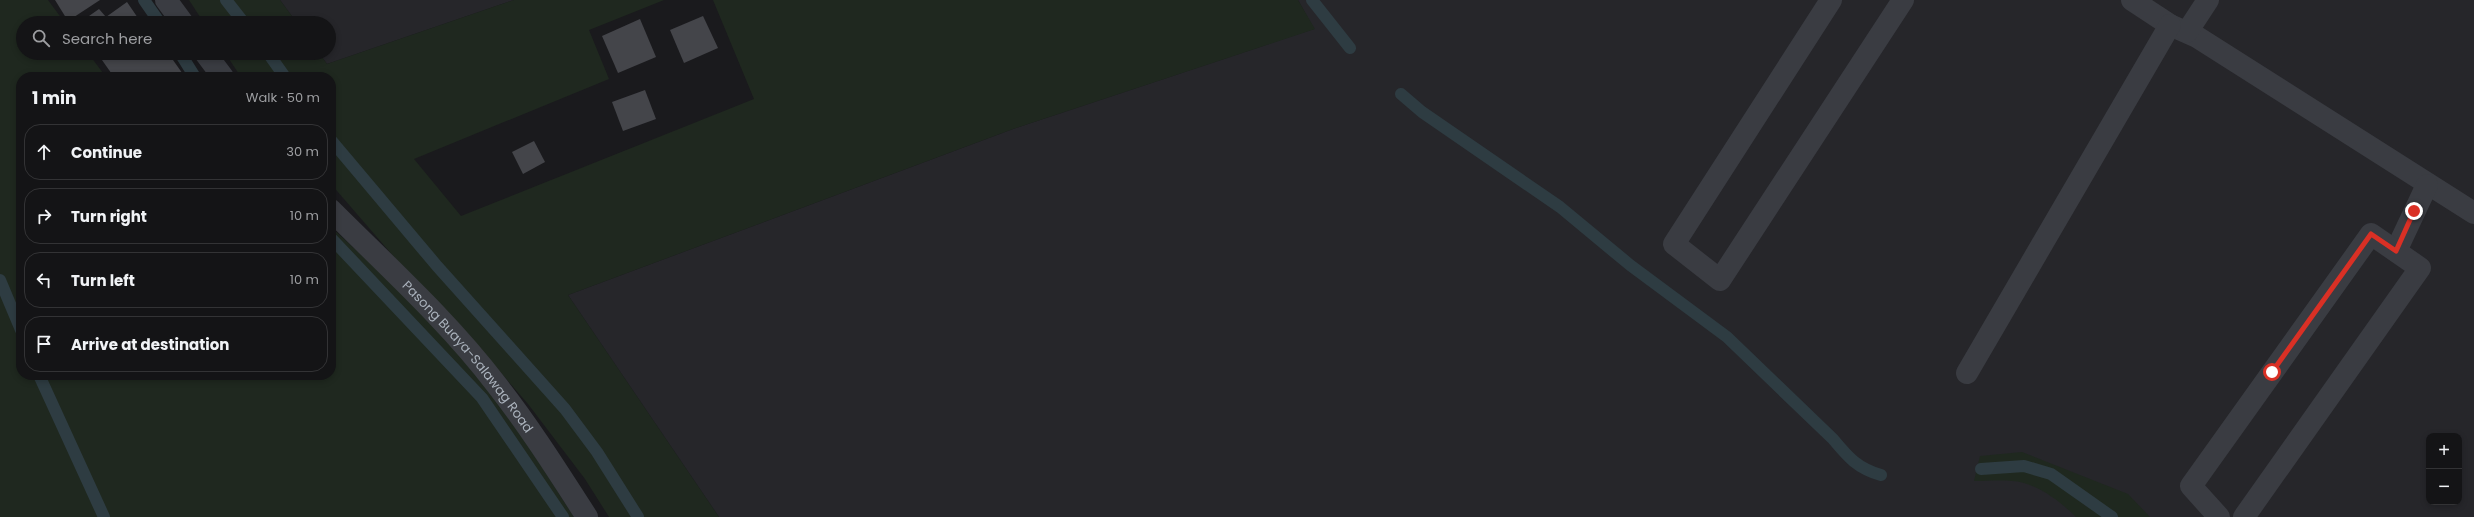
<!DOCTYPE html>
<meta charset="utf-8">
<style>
body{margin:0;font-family:Poppins,sans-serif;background:#1d1d1f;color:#f1f3f6}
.controls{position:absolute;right:12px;bottom:12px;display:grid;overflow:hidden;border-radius:8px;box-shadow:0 2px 6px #0003}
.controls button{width:36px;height:36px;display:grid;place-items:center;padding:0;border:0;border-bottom:1px solid #333335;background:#141416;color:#f1f3f6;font:20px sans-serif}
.stop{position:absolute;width:12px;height:12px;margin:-9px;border:3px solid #d93025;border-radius:50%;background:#fff}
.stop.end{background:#d93025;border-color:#fff;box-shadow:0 1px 4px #0008}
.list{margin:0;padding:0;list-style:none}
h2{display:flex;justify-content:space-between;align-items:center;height:52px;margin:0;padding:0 16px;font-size:17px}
h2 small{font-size:13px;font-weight:400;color:#9d9ea1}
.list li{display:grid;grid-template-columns:26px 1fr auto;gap:12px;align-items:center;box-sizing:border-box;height:56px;margin:0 8px 8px;padding:0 8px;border:1px solid #333335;border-radius:16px}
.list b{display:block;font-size:15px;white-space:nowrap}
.list em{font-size:13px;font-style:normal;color:#9d9ea1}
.icon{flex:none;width:22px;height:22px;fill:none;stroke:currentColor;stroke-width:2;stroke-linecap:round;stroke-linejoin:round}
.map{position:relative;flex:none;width:2474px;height:517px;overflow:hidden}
.search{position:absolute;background:#141416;box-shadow:0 2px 6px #0003;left:16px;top:16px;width:320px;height:44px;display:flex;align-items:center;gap:10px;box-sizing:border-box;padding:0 14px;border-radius:22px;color:#9d9ea1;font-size:15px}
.panel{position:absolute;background:#141416;box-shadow:0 2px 6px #0003;left:16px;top:72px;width:320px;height:308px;border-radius:16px}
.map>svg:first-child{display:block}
</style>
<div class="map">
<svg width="2474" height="517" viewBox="0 0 2474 517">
<rect width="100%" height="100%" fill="#1a1a1d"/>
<g fill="#26262a" fill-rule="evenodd">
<polygon points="280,0 514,0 327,64 319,53 329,53 329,23 297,23"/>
<path d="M1298,0H2474V517H719L568,295L1013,129L1314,29ZM2429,436H2459V502H2429Z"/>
</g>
<g fill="#1f281f">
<path d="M0,0H48L65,23H23V53H88L106,77H21V375H331V227C388,279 447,332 493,395C522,434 548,477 574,517H0Z"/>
<polygon points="189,0 280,0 297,23 204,23"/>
<polygon points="514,0 664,0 589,30 609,79 414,159 461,216 754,99 713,0 1298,0 1315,29 1013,129 568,295 719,517 609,517 585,479 528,404 482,351 427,295 331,184 331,77 241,77 225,53 319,53 327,64"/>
<path d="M2022,452L2128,494L2150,517H2076C2060,501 2035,482 2012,481C1999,480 1986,481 1974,481L1980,456Z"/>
</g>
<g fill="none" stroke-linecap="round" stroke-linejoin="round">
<g stroke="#2e3c42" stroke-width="12">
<polyline points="144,0 160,23"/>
<polyline points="226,0 244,23"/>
<polyline points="1312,0 1350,48"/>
<polyline points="180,53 195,77"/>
<polyline points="268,53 285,77"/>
<path d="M1401,94L1422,112L1560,207L1630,265L1727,337L1833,439C1848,457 1857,468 1881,475"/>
<polyline points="331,140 437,266 565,409 597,452 638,517"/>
<polyline points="331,238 482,398 563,517"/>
<polyline points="0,280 21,330"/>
<polyline points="39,375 104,517"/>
<polyline points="1981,469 2024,466 2051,474 2112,517"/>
</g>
</g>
<g fill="#44454a">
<polygon points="55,0 100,0 68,21"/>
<polygon points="127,2 140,21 137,23 79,23 99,9 106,17"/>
<polygon points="703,16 718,48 684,63 670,30"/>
<polygon points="640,19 656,57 618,73 602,36"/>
<polygon points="97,53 168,53 185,77 114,77"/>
<polygon points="645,90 656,119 623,131 612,102"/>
<polygon points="534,141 545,162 523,174 512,152"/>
</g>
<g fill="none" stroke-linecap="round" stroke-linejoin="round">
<g stroke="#3a3c42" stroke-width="22">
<polyline points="1831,0 1674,244 1720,280 1903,0"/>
<polyline points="2132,0 2170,25 2197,37 2474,213"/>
<polyline points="2187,32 2208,0"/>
<polyline points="2396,251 2427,185"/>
<polyline points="1967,373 2170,25"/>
<polyline points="2219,517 2191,486 2371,234 2420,268 2244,517"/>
</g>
<g stroke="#3a3c42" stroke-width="22">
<polyline points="166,0 183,23"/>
<polyline points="205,53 223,77"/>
<path id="s1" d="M331,210C386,265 449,322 496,384C529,426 558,472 587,517"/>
</g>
</g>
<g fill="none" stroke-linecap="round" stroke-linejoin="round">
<polyline stroke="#d93025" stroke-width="5" points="2272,372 2371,234 2396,251 2414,211"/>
</g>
<g text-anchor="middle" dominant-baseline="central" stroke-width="4" stroke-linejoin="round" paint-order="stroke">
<g font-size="13" fill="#abb3bd" stroke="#151518">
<text stroke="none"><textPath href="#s1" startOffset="201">Pasong Buaya-Salawag Road</textPath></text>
</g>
</g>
</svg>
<div class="controls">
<button>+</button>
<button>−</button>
</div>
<div class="stop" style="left:2272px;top:372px"></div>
<div class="stop end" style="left:2414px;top:211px"></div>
<div class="search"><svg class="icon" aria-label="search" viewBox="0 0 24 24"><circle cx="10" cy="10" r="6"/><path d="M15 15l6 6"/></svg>Search here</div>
<section class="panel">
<h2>1 min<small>Walk · 50 m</small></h2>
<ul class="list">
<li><svg class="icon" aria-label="ahead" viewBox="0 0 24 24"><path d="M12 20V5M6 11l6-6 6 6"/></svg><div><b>Continue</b></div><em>30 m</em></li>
<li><svg class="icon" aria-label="right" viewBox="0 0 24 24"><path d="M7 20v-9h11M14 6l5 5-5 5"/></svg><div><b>Turn right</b></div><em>10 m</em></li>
<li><svg class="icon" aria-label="left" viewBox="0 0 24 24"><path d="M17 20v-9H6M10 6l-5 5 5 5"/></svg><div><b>Turn left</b></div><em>10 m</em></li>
<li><svg class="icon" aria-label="arrive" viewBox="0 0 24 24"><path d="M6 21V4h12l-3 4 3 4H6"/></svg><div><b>Arrive at destination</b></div></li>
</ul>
</section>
</div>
